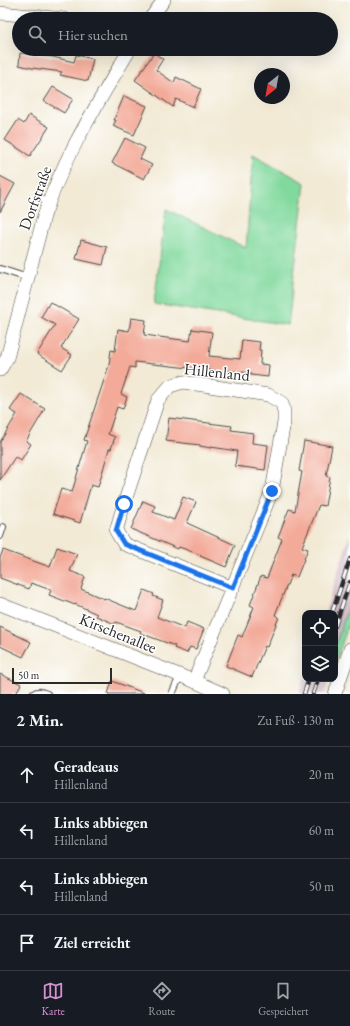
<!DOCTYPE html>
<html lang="de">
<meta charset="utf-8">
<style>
body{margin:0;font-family:"EB Garamond",serif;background:#20242c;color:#f1f3f6}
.controls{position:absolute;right:12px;bottom:12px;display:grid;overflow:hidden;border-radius:8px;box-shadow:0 4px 16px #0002}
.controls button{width:36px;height:36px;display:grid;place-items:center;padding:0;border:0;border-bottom:1px solid #363941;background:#171b24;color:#f1f3f6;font:20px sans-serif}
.compass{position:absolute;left:254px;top:68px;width:36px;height:36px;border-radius:50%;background:#171b24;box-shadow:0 4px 16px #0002;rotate:211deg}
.scale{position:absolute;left:12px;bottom:10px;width:100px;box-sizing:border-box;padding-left:4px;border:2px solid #2b2b2b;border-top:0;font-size:11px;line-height:14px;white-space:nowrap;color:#2b2b2b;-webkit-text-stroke:3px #fff;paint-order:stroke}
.stop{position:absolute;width:12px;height:12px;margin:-9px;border:3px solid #1a73e8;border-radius:50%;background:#fff}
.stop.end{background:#1a73e8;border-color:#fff;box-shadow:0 1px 4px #0008}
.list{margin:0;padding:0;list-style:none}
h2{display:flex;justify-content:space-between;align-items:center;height:52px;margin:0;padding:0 16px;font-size:17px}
h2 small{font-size:13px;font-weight:400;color:#9ea1a6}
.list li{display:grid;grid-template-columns:26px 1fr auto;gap:12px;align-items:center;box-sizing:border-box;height:56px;padding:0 16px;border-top:1px solid #363941}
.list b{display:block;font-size:15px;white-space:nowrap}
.list p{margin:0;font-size:13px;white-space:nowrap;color:#9ea1a6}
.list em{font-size:13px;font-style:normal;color:#9ea1a6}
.icon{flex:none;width:22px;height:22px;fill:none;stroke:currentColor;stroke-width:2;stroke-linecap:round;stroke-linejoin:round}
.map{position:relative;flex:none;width:350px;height:694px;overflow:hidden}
.search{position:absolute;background:#171b24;box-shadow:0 4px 16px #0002;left:12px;right:12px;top:12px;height:44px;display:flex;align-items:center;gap:10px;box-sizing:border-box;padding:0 14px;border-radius:22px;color:#9ea1a6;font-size:15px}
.sheet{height:276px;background:#171b24}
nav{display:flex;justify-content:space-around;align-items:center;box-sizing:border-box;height:56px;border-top:1px solid #363941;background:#171b24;font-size:11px;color:#9ea1a6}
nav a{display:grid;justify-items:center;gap:2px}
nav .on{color:#d690ce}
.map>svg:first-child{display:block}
</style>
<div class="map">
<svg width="350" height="694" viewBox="0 0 350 694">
<rect width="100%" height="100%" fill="#fff"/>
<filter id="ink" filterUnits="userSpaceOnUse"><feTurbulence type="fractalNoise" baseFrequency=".025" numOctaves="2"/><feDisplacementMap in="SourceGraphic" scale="8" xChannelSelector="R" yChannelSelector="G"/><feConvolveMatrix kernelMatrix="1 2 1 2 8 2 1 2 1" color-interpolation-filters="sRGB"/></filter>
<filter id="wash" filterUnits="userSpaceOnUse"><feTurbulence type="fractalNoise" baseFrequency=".012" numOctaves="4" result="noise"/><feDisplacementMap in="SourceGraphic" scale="16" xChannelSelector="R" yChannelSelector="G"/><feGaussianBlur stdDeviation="0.9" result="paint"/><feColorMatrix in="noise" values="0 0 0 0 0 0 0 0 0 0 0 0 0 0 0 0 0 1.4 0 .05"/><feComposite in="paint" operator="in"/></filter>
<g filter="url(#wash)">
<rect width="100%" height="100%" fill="#f2ead5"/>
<g fill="#d1bdc9">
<polygon points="350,534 350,620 335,663 335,613 325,613"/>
<polygon points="305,674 305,679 329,679 324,694 299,694"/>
</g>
<g fill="#81d99d" stroke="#568264">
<polygon points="253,154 305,183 288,325 154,304 166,209 246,248"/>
<polygon points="350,601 350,620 335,664 335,646"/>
</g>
<g id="blocks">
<g fill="#f3aa99">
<polygon points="20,53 53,57 74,62 76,55 93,59 88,81 60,75 62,72 32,68 19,65"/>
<polygon points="154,53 163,59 156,70 174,83 176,77 201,89 193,107 176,99 173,107 135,80"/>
<polygon points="53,87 73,99 64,113 44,101"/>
<polygon points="124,96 147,106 134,135 113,126 116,120 114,120"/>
<polygon points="29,115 49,127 30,156 5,140 18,120 24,124"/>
<polygon points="125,138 145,148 140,159 152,165 144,179 112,163"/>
<polygon points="0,176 15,184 0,212"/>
<polygon points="81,240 107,247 103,265 76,259"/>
<polygon points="50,302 79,319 61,348 72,355 62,370 37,354 55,325 41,317"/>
<polygon points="131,318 146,320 144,335 190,341 192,329 212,332 209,356 240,359 242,340 260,342 259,350 261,350 260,364 269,365 268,377 251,375 251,373 225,370 225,372 135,362 135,368 130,367 121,394 127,397 123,409 117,407 108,434 115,437 111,449 109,449 98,487 91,485 80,523 53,514 61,489 72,492 87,441 84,440 109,365 111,350 115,351 118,329 129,331"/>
<polygon points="21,394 45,409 26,441 31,444 21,460 15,457 0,480 0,442 17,414 10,410"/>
<polygon points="169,418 232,426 231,430 253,433 252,443 268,445 265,470 235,466 237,451 211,447 211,448 200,446 200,445 166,441"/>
<polygon points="304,441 332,446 326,476 330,477 325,506 319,505 302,547 308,549 297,577 291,575 275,615 279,617 267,647 265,646 252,677 226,666 238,635 242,637 254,607 250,605 261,576 267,578 282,539 278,537 289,509 295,511 302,472 299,471"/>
<polygon points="183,497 196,502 187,523 235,545 226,567 200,556 201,555 179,547 178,549 131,529 143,501 155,506 153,512 174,520"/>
<polygon points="57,547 77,554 70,571 85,577 81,589 104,599 104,598 136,611 144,590 154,594 153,596 163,600 157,617 185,628 187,622 204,629 196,649 190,647 187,653 174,648 175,646 140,633 141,631 116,622 115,624 96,616 97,614 75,604 75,605 49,595 51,590 31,583 29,589 0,578 0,558 3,550 50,567"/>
<polygon points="0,627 31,642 23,657 0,646"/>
<polygon points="0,674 21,684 16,694 0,694"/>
<polygon points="112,681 144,693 144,694 108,694"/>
</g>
</g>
</g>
<g filter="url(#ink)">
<use href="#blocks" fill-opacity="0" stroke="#494844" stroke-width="1"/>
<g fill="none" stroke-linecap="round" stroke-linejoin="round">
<g stroke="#494844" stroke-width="8">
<g id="service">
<polyline points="41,198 49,201"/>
<polyline points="0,269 28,278"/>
<polyline points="0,536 3,527"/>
<path d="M33,694C38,690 42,692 47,694"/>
<polyline points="172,694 180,676"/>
</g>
</g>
<g stroke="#494844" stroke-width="14">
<g id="minor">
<polyline points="0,13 64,19"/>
<polyline points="150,19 164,0"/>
<path d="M0,370L7,358L44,216C64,156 98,103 130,49"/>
<polyline points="0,604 194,681 223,694"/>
<polyline points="194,681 272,491 284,422 284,412 282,403 268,395 183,382 170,386 158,400 124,504 116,531 124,544 233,588"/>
<polyline points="335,694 350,649"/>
</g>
</g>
<polyline stroke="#494844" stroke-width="2.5" stroke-dasharray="1 3" stroke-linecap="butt" points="109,19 111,17"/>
<use href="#service" stroke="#fff" stroke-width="6"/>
<use href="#minor" stroke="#fff" stroke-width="13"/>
<g stroke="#2b2b2b" stroke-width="4.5">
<g id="rail">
<polyline points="332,613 350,559"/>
<polyline points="335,626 350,582"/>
<polyline points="304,694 309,679"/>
<polyline points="313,694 318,679"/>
</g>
</g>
<use href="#rail" stroke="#fff" stroke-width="3" stroke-dasharray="9" stroke-linecap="butt"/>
</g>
</g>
<g fill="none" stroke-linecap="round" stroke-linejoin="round" filter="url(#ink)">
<polyline stroke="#1a73e8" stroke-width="5" points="124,504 116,531 124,544 233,588 272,491"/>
</g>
<g text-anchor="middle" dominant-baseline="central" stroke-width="3" stroke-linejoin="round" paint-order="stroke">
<g font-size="16" fill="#2b2b2b" stroke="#fff">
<text transform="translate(35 198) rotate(-70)">Dorfstraße</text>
<text transform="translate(217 372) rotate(6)">Hillenland</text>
<text transform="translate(118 633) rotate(22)">Kirschenallee</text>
</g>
</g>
</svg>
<div class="controls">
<button><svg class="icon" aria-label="locate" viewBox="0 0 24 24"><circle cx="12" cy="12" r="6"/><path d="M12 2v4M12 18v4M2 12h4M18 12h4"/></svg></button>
<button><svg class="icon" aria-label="layers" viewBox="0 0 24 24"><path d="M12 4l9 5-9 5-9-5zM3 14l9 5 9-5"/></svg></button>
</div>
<svg class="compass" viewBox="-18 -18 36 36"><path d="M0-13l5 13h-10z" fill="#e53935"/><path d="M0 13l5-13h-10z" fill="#9ea1a6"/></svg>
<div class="scale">50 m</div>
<div class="stop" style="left:124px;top:504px"></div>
<div class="stop end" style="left:272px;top:491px"></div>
<div class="search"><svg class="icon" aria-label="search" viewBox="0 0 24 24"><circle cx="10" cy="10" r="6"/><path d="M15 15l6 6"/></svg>Hier suchen</div>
</div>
<section class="sheet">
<h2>2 Min.<small>Zu Fuß · 130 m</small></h2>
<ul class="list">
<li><svg class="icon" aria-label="ahead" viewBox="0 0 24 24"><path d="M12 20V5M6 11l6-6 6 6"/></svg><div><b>Geradeaus</b><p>Hillenland</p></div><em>20 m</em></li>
<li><svg class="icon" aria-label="left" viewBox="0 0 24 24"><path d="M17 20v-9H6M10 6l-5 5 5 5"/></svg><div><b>Links abbiegen</b><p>Hillenland</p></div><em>60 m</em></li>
<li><svg class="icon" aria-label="left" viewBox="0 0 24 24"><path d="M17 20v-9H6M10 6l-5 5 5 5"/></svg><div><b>Links abbiegen</b><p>Hillenland</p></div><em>50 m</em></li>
<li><svg class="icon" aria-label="arrive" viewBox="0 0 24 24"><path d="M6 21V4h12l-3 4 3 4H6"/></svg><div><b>Ziel erreicht</b></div></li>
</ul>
</section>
<nav>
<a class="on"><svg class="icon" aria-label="map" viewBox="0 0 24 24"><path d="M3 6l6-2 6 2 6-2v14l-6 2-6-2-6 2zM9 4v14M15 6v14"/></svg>Karte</a>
<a><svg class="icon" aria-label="directions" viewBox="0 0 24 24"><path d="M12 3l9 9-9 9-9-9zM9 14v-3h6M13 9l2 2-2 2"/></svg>Route</a>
<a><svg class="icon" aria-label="saved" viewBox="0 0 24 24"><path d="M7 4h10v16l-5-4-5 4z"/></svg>Gespeichert</a>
</nav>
